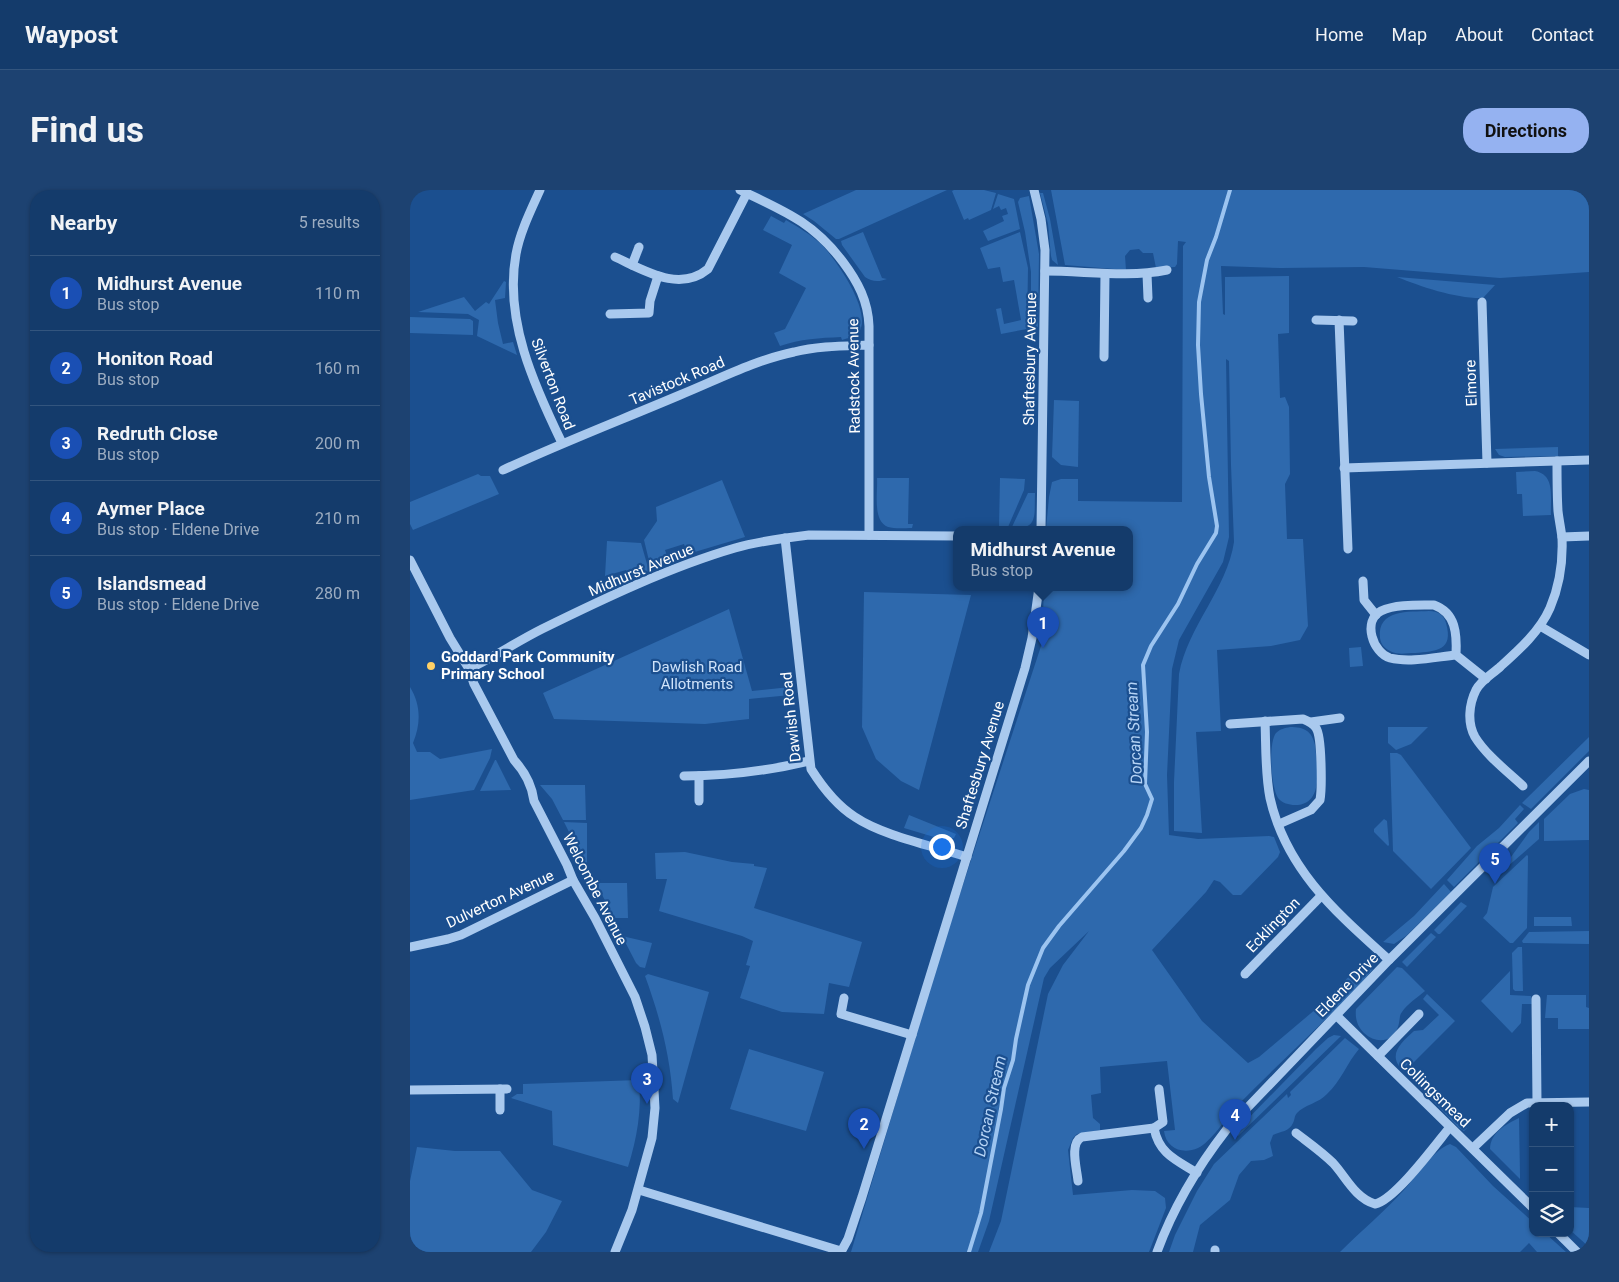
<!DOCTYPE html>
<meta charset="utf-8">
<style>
body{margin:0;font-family:Roboto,sans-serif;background:#1d4271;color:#f1f3f6}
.controls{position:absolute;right:15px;bottom:15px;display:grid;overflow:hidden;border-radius:10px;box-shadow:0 1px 4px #0004}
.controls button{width:45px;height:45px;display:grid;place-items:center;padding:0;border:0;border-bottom:1px solid #33557e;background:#143b6b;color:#f1f3f6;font:25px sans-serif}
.you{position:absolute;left:531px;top:656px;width:18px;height:18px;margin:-12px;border:4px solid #fff;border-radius:50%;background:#1a73e8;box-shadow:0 0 0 8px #1a73e833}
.badge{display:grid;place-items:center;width:32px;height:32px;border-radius:50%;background:#95b2f1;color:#fff;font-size:16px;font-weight:700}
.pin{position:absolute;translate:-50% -41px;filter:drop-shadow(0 1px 2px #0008)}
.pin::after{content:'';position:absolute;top:26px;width:18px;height:15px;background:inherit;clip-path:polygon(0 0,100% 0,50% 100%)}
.popup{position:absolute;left:543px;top:336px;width:180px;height:65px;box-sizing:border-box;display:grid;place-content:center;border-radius:10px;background:#143b6b;filter:drop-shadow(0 1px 4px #0005);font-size:16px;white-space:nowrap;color:#9dadc1}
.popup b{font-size:19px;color:#f1f3f6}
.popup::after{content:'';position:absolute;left:50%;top:100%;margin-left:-10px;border:10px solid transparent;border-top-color:#143b6b}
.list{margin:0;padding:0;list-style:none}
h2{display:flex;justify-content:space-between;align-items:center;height:65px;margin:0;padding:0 20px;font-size:21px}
h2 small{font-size:16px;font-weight:400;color:#9dadc1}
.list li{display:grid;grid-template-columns:32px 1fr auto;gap:15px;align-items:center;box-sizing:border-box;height:75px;padding:0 20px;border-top:1px solid #33557e}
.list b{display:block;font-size:19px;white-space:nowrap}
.list p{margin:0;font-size:16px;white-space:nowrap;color:#9dadc1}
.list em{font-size:16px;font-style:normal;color:#9dadc1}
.icon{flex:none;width:28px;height:28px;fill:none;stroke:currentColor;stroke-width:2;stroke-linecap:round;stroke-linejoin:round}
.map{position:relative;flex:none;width:1179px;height:1062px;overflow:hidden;border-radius:20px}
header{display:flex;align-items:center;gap:30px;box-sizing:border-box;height:70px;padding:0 25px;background:#143b6b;border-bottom:1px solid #33557e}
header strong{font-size:24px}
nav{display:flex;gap:28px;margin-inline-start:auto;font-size:18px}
.intro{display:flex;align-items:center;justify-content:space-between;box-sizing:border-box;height:120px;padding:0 30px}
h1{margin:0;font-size:35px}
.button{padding:12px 22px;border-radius:20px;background:#95b2f1;color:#111;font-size:18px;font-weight:700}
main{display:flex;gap:30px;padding:0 30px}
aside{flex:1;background:#143b6b;border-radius:20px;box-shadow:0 1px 4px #0004}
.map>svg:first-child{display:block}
</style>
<header>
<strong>Waypost</strong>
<nav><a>Home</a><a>Map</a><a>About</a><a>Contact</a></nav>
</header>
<div class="intro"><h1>Find us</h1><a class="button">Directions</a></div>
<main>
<aside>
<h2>Nearby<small>5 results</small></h2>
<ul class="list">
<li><span class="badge" style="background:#1a4fb4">1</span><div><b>Midhurst Avenue</b><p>Bus stop</p></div><em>110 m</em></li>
<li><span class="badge" style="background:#1a4fb4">2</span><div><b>Honiton Road</b><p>Bus stop</p></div><em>160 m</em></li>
<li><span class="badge" style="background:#1a4fb4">3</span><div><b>Redruth Close</b><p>Bus stop</p></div><em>200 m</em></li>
<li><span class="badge" style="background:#1a4fb4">4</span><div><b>Aymer Place</b><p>Bus stop · Eldene Drive</p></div><em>210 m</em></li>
<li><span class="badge" style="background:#1a4fb4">5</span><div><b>Islandsmead</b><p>Bus stop · Eldene Drive</p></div><em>280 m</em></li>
</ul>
</aside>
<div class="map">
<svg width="1179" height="1062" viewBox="0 0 1179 1062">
<rect width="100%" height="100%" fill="#1b4f8f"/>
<g fill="#2e69ad">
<polygon points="446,0 537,0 429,49 426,49 404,31 393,24"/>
<polygon points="544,0 574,0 586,3 581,20 559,30 558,28 554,30 542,1"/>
<path d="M641,0H1179V82L1090,88L954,77L871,78L811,76L813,124L815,125V87L879,86V143L868,144L870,208L875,207L879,217L880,284L875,294L877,349H893L898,436L890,450L861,456L807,460L811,541L786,542L792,643L764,641V592L769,484C778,436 817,399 824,352L821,275L819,171L816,169L819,347L813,372L769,450L762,479L757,585L759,645L788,649L859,646L864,647L870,662L868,667L831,705H823L810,692L804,690L796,702L742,760L792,831L838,873L849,867L913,813L963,762V779C952,793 939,805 927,818C894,851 859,883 826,917C816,928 801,952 788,958C772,965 756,958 754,941L765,940L757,871L690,877L691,903L681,905L683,928L690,934V940L667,944L663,948L658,960L663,1005L722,1000L745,1001L755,1008L756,1018L739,1062H579L591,1031L638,804L653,775L679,741L640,778L634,788L579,1031L568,1062H441L530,765L632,453L634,397H719V339H636L639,307L642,292L651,289H668V311L772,312L773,56L776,52L768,51L767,74L765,77L746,78L743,63H733L729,59L720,60L715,66L716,80L655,75Z"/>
<polygon points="630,3 633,3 640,29 648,75 642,70 641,66 638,34"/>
<polygon points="588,4 604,9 610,39 578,51 573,41 594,31 592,26 598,24 596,18 591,20 589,16 583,19"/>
<polygon points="619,6 629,64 628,137 621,137 621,82 615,42 608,12 610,8"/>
<path d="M361,26L374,33L376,30C388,37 400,44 411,54C425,68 463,122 449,142C446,147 438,148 432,150L431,147C410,148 390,149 370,156L364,143L375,139L396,98L369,83L382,55L353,40Z"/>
<path d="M453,42L472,88L477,89C469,92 462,92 455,87L432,55L431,51Z"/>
<polygon points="610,42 618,78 617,139 591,144 586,119 591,118 594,134 611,130 604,90 593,92 590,77 578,79 570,58"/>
<path d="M987,87L1085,95L1073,108C1047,109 1012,97 987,87Z"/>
<polygon points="94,91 96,92 95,108 85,110 88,133 93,154 103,152 107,165 67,146 69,130 58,124 8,122 54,107 65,121 76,112 79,114"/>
<polygon points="0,127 60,129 63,131 63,145 0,143"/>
<polygon points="644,210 669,211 668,277 651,275 642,267"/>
<polygon points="1148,257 1148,266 1095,267 1089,265 1085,259"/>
<path d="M1125,281C1146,285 1140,308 1141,325L1113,326L1112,304H1107L1106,282Z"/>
<polygon points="68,284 71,286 80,286 89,304 3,340 0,334 0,312"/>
<path d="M467,288H499L498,334H503L502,338C495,338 485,339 478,337C462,331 468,302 467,288Z"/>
<polygon points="590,288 615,289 614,300 598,337 589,338"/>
<polygon points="312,290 335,347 278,364 274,354 255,360 259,372 241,379 234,350 247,331 246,317"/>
<path d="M618,303H625C624,326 629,339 601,339Z"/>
<polygon points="197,351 231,353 239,381 223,388 220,388 216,380 195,386"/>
<polygon points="454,402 561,405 509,600 491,591 466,569 452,537"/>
<polygon points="319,419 342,501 380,497 381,505 339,509 339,529 295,534 144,529 133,503"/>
<path d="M1019,421C1028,421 1034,425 1036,433C1044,461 1026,461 1005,463C997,463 989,465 982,462C975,459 971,455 970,448C967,419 999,422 1019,421Z"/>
<polygon points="951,457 953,476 940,477 939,458"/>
<path d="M0,497C11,515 11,534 3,553L7,562H20L30,569L82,559L80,568L64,600L0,610Z"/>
<path d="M880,537C894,537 902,541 905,555C907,575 915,615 885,615C879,615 872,613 868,608C861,597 858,553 866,543C870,539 875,538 880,537Z"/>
<polygon points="978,537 1018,537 1001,554 986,560 978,553"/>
<polygon points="1179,547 1179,561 1121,619 1112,613"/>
<polygon points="980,563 987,563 991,565 1061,658 1021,699 983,661"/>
<polygon points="85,570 86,570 101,600 70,601"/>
<polygon points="130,595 175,595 176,630 153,630 142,609"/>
<polygon points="1174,599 1179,600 1179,650 1134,651 1134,629 1160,604"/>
<polygon points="1110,615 1114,619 1105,629 1108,633 1044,697 1037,690 1067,656 1089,638"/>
<polygon points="499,625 546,644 544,648 534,650 494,638"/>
<polygon points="974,629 977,631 979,655 978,656 964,642 964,639"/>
<polygon points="154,632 177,633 177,678"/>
<polygon points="1129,632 1129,649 1097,677 1093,678 1119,642"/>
<polygon points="275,662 322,672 344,674 344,676 357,678 344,718 452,752 439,797 419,793 414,824 372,822 330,808 340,776 336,775 343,751 332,746 249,721 257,689 246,689 245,663"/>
<polygon points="1117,665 1118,666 1117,738 1103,753 1100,753 1073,728 1077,723 1083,697"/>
<polygon points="186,693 217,693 218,728 204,728"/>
<polygon points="1034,694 1041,702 996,746 984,754 973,752 1004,726"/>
<polygon points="1051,712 1057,716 1030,744 1028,744 1024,740"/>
<polygon points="1124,727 1161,727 1162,736 1124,736"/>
<polygon points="1179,741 1179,754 1113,753 1112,751 1119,742"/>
<polygon points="1021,743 1026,747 997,777 992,772"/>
<polygon points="212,746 242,753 235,778 230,777 226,773"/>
<polygon points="1108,757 1112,757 1113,801 1105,801 1103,799 1102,763"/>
<path d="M987,777L992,778L1015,801C1008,807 997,814 992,822C989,825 990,832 988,837C982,853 966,854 954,843C947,836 945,828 946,819Z"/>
<polygon points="1100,781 1100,805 1121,806 1122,814 1112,814 1111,833 1102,843 1071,811"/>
<path d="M238,784L299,802L268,913L263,909C260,865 250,827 235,786Z"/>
<path d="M1017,804L1045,831L994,882C976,865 991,853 1004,841L1013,840L1029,825L1013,809Z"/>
<polygon points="1137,805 1176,805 1176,817 1179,818 1179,839 1148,839 1148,828 1135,828"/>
<polygon points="924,845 931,846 828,946 825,942 906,859 918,848"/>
<path d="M935,848L949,859C937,873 931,891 917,904C909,913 894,915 887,923C884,926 885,930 883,933C879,942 871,941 863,945L860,953L863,966L854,970L841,971L829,985L820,1010L790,1035L783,1062H759L765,1045L787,1001L804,974L877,904L878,908L881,905L880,902Z"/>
<polygon points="339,859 414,882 396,941 320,919"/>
<polygon points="999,880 1057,938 1054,941 1049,938 996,883"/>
<path d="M229,890C232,920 227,948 218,977L143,955L142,921L101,908L107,904H113V894Z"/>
<path d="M1109,928L1110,985V989L1080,959C1080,943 1096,934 1109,928Z"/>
<path d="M1040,954L1046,957L1083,996L1123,1032V1043H1135L1156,1062H1127L1119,1053L1110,1062H930C951,1041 974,1022 994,1000C1006,987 1024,959 1040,954Z"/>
<polygon points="7,957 45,961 90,961 122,1000 152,1011 136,1042 121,1062 0,1062 0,991"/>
<polygon points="1160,1017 1179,1018 1179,1057 1160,1040"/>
</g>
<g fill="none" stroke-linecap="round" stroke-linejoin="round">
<polyline stroke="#9cc4f0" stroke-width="4" points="559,1062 571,1023 591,919 594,898 603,870 606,849 618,795 633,758 649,736 714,661 731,638 737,625 742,609 735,594 737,542 733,475 741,456 768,414 787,374 806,343 807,336 799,287 791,204 788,155 789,112 797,70 806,47 820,0"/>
<g stroke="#a9c9ee" stroke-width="9">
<path d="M130,0C121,20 110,42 106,64C94,130 124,195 152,253"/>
<path d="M330,0C374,21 403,32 433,72C448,92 458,111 459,136V345"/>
<polyline points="624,0 631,29 635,60 631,339"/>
<path d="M205,67C234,80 269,103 298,79L337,3"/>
<polyline points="222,75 229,57"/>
<path d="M635,81C676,81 717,88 757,80"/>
<polyline points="737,84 738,108"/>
<polyline points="1072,112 1077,273"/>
<polyline points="200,124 239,123 240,111 248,86"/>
<polyline points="906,130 943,131"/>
<polyline points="929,130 938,359"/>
<polyline points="694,167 695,84"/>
<polyline points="934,278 1179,270"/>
<path d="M93,280C151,253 211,230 270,205C307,190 345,170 384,162C408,156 433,156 459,155"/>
<polyline points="1152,347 1179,346"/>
<path d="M375,348L401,579C413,598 426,615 445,627C473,646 524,656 557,667"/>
<path d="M0,370L40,448L59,479L64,494L104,570C115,582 122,595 124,611L157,675L163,690L185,728L225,807L235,837L242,865L245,918L242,948L222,1020L205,1062"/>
<polyline points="953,391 954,410 966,425"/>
<polyline points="1130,436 1179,465"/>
<path d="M1046,465C1047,444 1046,423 1024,415C1008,415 985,414 971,421C952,431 963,463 980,468C1000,473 1026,467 1046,465L1076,489"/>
<path d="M59,479C84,467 108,451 132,439C193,409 260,377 325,358C349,351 374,348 399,345L547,346"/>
<path d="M855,531C856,556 855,583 860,608C876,680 927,723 979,770"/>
<polyline points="901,532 930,528"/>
<path d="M820,534L893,529C898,531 903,533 906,538C912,546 912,599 910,610L901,620L869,634"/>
<path d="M274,586C317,586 357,581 399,571"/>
<polyline points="289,586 289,611"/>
<path d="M1113,596C1098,582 1076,565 1065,547C1057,533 1059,514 1066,500C1072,489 1083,484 1091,476C1109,460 1130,441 1140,418C1149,397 1153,371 1152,348C1151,339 1149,330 1148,321C1147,305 1147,288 1147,271"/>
<polyline points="0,757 38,749 51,745 163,690"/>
<polyline points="835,784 911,706"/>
<polyline points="434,808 431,824 502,845"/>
<polyline points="1126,809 1127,912"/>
<polyline points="927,826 1123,1018"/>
<polyline points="968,866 1009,824"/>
<polyline points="90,899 90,920"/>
<polyline points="0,900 97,899"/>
<polyline points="744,938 753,932 749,899"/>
<path d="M886,943C899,953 912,962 923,973C936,987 945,1008 965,1014C985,1010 1026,954 1040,937"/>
<polyline points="1063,958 1100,923 1117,913 1179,912"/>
<path d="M668,991C667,979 659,953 672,947L744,938C749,964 766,970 787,983"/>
<polyline points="229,1000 431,1061"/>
<polyline points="1148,1043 1167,1062"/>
<polyline points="431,1062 438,1049 452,1007 615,478 622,448 629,397"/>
<path d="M747,1062C763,1018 789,975 817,939L979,770L1179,571"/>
<polyline points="805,1062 805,1060"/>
</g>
</g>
<circle fill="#ffd166" stroke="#1b4f8f" stroke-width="2" cx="21" cy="476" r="5"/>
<g text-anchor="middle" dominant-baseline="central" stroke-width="4.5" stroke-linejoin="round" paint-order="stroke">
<g font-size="15" fill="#fff" stroke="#1b4f8f">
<text transform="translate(620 169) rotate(-89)">Shaftesbury Avenue</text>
<text transform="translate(444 186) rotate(-91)">Radstock Avenue</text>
<text transform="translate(267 191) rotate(-23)">Tavistock Road</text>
<text transform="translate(1061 193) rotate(-92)">Elmore</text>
<text transform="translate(143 194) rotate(69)">Silverton Road</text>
<text transform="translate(231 380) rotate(-23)">Midhurst Avenue</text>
<text transform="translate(381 527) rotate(-96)">Dawlish Road</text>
<text transform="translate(570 575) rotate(-73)">Shaftesbury Avenue</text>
<text transform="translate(185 699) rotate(63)">Welcombe Avenue</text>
<text transform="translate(90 709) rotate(-25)">Dulverton Avenue</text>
<text transform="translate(863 735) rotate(-46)">Ecklington</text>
<text transform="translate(937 795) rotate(-46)">Eldene Drive</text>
<text transform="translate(1025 903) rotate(44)">Collingsmead</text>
</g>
<g font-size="15" font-weight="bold" fill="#fff" stroke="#1b4f8f" text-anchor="start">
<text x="31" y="467">Goddard Park Community<tspan x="31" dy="17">Primary School</tspan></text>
</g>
<g font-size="15" fill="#cfe3fa" stroke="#1b4f8f">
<text x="287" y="477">Dawlish Road<tspan x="287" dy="17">Allotments</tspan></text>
</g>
<g font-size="16" font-style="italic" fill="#b5d3f5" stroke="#1b4f8f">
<text transform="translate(724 543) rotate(-93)">Dorcan Stream</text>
<text transform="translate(580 916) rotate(-78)">Dorcan Stream</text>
</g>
</g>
</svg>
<div class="controls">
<button>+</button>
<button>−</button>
<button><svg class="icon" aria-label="layers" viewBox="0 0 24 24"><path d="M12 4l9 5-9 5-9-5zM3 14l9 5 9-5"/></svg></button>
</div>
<div class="you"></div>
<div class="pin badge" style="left:633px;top:458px;background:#1a4fb4">1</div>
<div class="popup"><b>Midhurst Avenue</b>Bus stop</div>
<div class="pin badge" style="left:454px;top:959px;background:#1a4fb4">2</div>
<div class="pin badge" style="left:237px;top:914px;background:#1a4fb4">3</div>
<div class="pin badge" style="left:825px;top:950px;background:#1a4fb4">4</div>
<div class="pin badge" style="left:1085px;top:694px;background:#1a4fb4">5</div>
</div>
</main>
